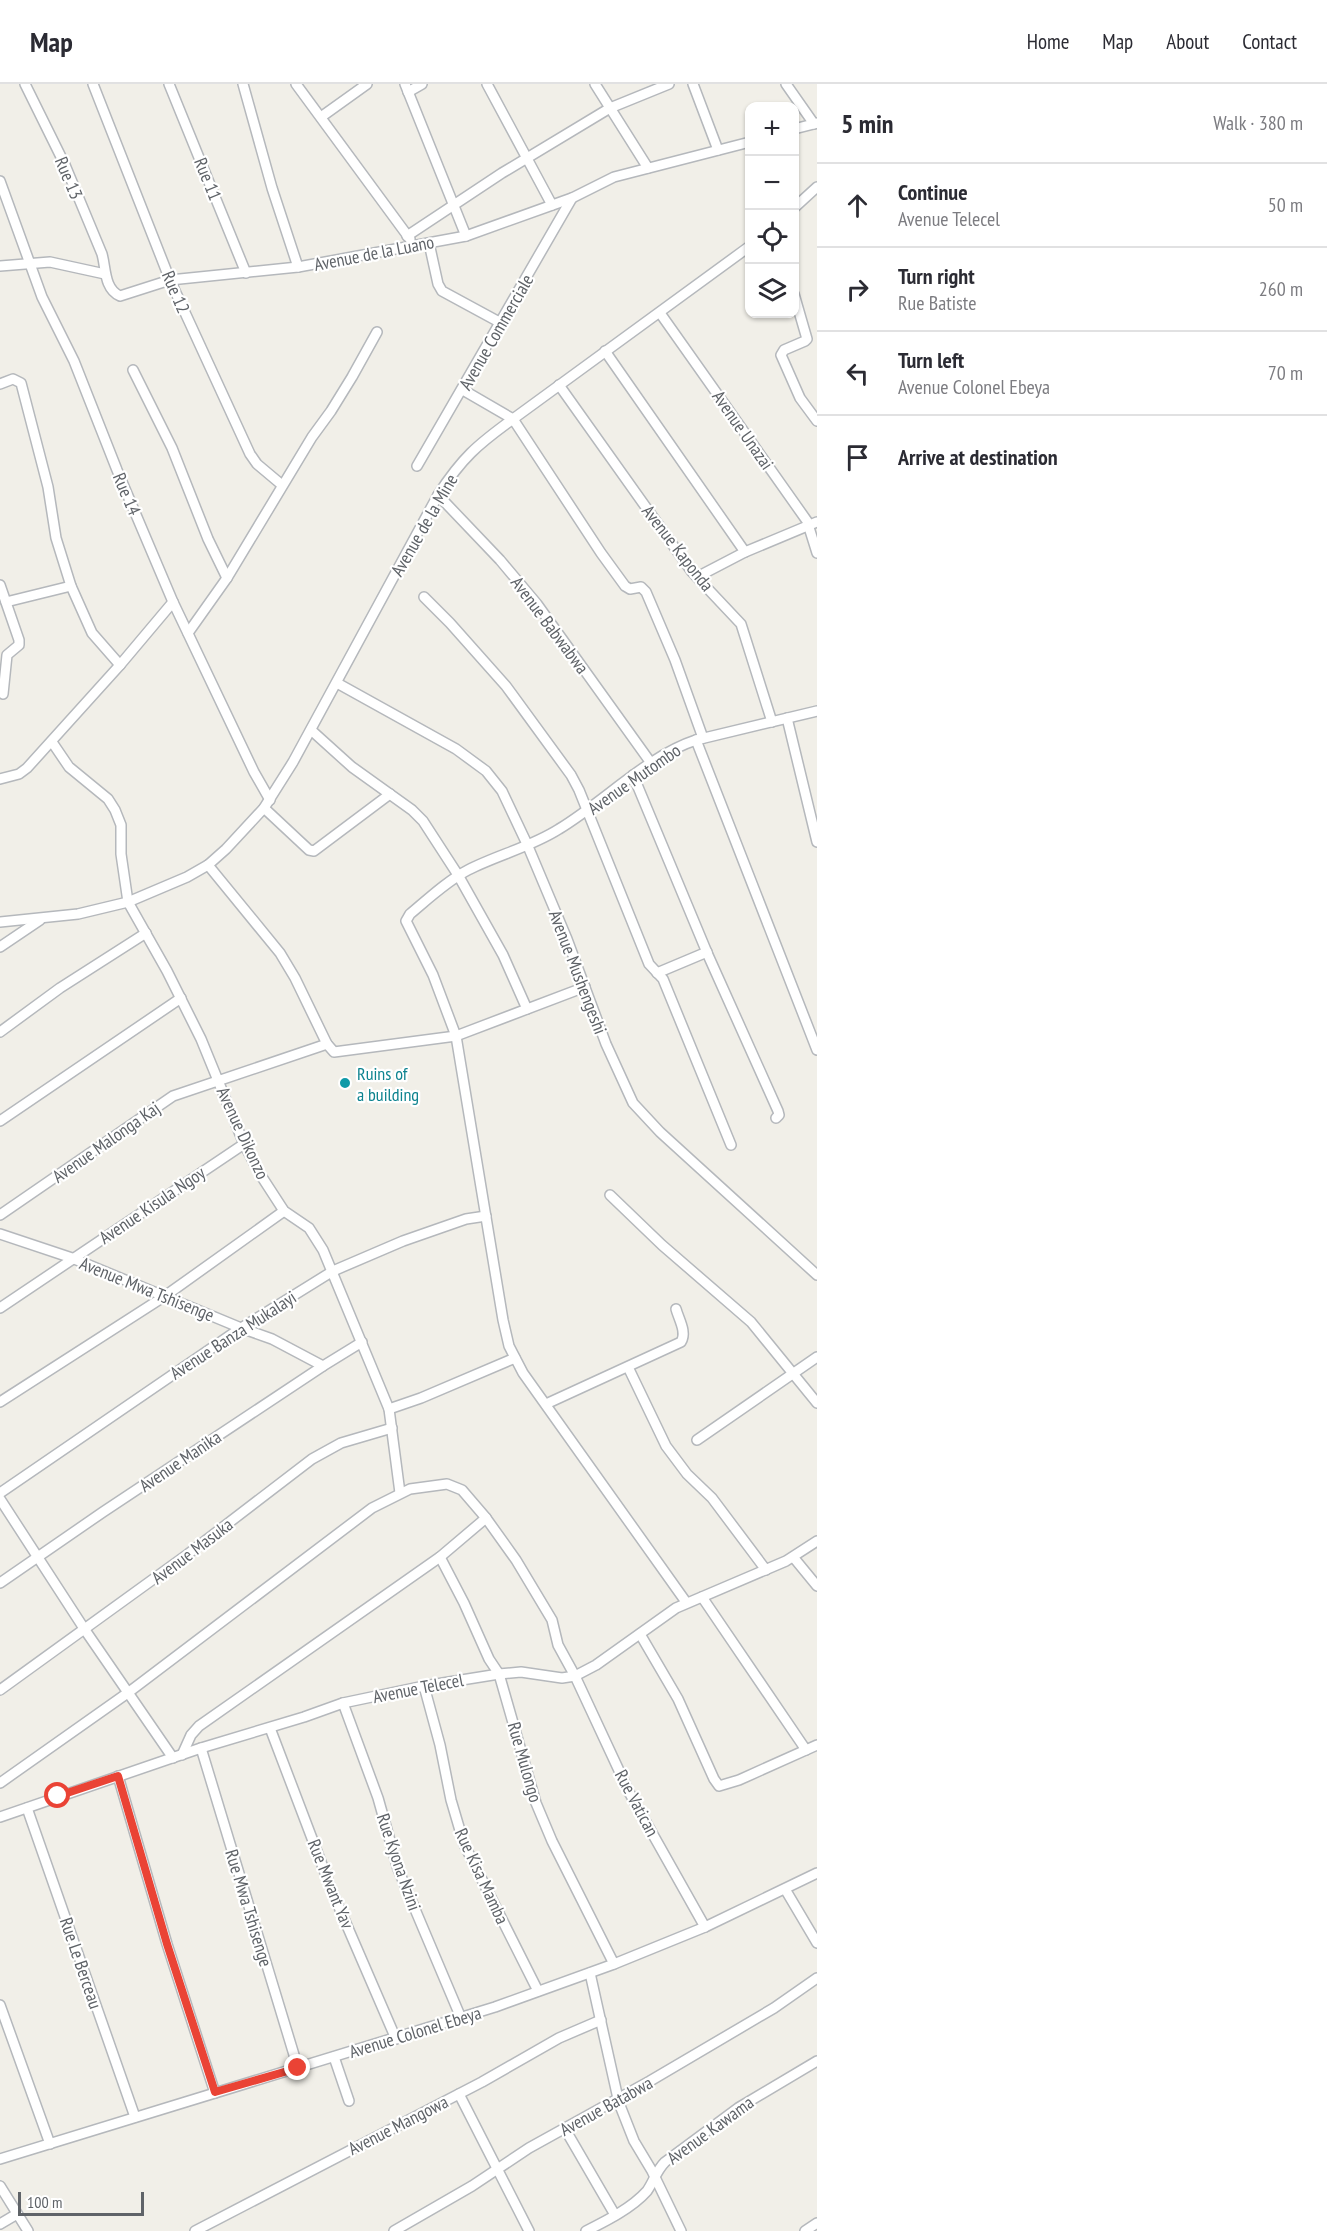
<!DOCTYPE html>
<meta charset="utf-8">
<style>
body{margin:0;font-family:"PT Sans Narrow",sans-serif;background:#f7f7f7;color:#2b2b33}
.controls{position:absolute;right:18px;top:18px;display:grid;overflow:hidden;border-radius:12px;box-shadow:0 2px 4px #0004}
.controls button{width:54px;height:54px;display:grid;place-items:center;padding:0;border:0;border-bottom:2px solid #e1e1e2;background:#fff;color:#2b2b33;font:30px sans-serif}
.scale{position:absolute;left:18px;bottom:15px;width:126px;box-sizing:border-box;padding-left:6px;border:3px solid #5f6368;border-top:0;font-size:16px;line-height:21px;white-space:nowrap;color:#5f6368;-webkit-text-stroke:4px #fff;paint-order:stroke}
.stop{position:absolute;width:18px;height:18px;margin:-14px;border:4px solid #ea4335;border-radius:50%;background:#fff}
.stop.end{background:#ea4335;border-color:#fff;box-shadow:0 2px 6px #0008}
.list{margin:0;padding:0;list-style:none}
h2{display:flex;justify-content:space-between;align-items:center;height:78px;margin:0;padding:0 24px;font-size:26px}
h2 small{font-size:20px;font-weight:400;color:#7c7c81}
.list li{display:grid;grid-template-columns:39px 1fr auto;gap:18px;align-items:center;box-sizing:border-box;height:84px;padding:0 24px;border-top:2px solid #e1e1e2}
.list b{display:block;font-size:22px;white-space:nowrap}
.list p{margin:0;font-size:20px;white-space:nowrap;color:#7c7c81}
.list em{font-size:20px;font-style:normal;color:#7c7c81}
.icon{flex:none;width:33px;height:33px;fill:none;stroke:currentColor;stroke-width:2;stroke-linecap:round;stroke-linejoin:round}
.map{position:relative;flex:none;width:817px;height:2147px;overflow:hidden}
header{display:flex;align-items:center;gap:36px;box-sizing:border-box;height:84px;padding:0 30px;background:#fff;border-bottom:2px solid #e1e1e2}
header strong{font-size:28px}
nav{display:flex;gap:33px;margin-inline-start:auto;font-size:21px}
main{display:flex}
aside{flex:1;background:#fff}
.map>svg:first-child{display:block}
</style>
<header>
<strong>Map</strong>
<nav><a>Home</a><a>Map</a><a>About</a><a>Contact</a></nav>
</header>
<main>
<div class="map">
<svg width="817" height="2147" viewBox="0 0 817 2147">
<rect width="100%" height="100%" fill="#f1efe8"/>
<g fill="none" stroke-linecap="round" stroke-linejoin="round">
<g stroke="#b5b8bc" stroke-width="12">
<g id="street">
<path d="M25,0L65,81L102,170C106,184 104,205 120,212L170,196L298,183L466,152L572,114L614,93L750,58"/>
<polyline points="93,0 170,196 250,370 257,380 282,401"/>
<polyline points="169,0 246,189"/>
<polyline points="243,0 272,104 298,183"/>
<polyline points="296,0 410,155"/>
<polyline points="405,0 466,152"/>
<polyline points="487,0 552,121"/>
<polyline points="595,0 648,84"/>
<polyline points="693,0 718,66"/>
<polyline points="786,0 814,40"/>
<polyline points="408,8 422,0"/>
<polyline points="321,33 367,0"/>
<polyline points="794,45 817,39"/>
<polyline points="0,97 42,213 74,277 117,386 173,518 254,688 270,716"/>
<polyline points="794,124 817,103"/>
<polyline points="407,152 502,89 610,24 669,0"/>
<polyline points="429,159 438,200 442,207 501,239"/>
<polyline points="0,182 50,178 105,190"/>
<polyline points="794,210 807,255 805,257 784,266 781,271 800,314 817,337"/>
<polyline points="660,229 807,437 817,469"/>
<polyline points="605,267 745,468"/>
<polyline points="133,286 172,364 208,455 227,494"/>
<polyline points="0,300 13,295 21,299 48,403 56,454 71,502 92,549 120,581"/>
<polyline points="559,301 692,488 741,540 772,638"/>
<polyline points="463,306 513,335 601,469 625,502 630,505 641,503 646,508 675,576 703,654"/>
<polyline points="417,382 572,114"/>
<polyline points="438,411 500,476 537,520 651,679"/>
<polyline points="697,493 745,468 817,438"/>
<polyline points="0,501 19,556 19,561 7,571 3,610"/>
<polyline points="424,513 450,539 506,602 571,691 579,706 649,880 663,895 731,1061"/>
<polyline points="6,518 71,502"/>
<polyline points="188,549 227,494 312,353 331,327 352,293 377,248"/>
<polyline points="337,599 456,665 486,687 502,707 527,760 567,855 606,960 633,1019 660,1048 817,1191"/>
<polyline points="787,634 817,758"/>
<polyline points="311,646 352,683 412,726 423,737 458,791 503,871 527,925"/>
<polyline points="696,656 817,966"/>
<polyline points="52,658 69,683 108,715 115,726 121,741 121,770 128,818 167,887 201,955 244,1060 260,1090 284,1127 309,1144 323,1166 389,1325 400,1409"/>
<polyline points="633,691 708,871 778,1027 779,1031 776,1034"/>
<polyline points="0,695 19,690 27,684 120,581 173,518"/>
<polyline points="264,724 309,766 314,767 390,710"/>
<polyline points="208,781 280,869 295,894 327,960 334,968 456,952 585,903"/>
<path d="M0,838L78,830L128,818L187,793L208,781L226,765L264,724L293,678L438,411C462,374 477,361 513,335L750,162"/>
<polyline points="0,863 40,836"/>
<polyline points="657,889 707,868"/>
<polyline points="0,948 60,904 146,849"/>
<polyline points="0,1037 181,914"/>
<polyline points="610,1111 662,1161 751,1238 817,1319"/>
<polyline points="0,1131 173,1012 327,960"/>
<polyline points="0,1150 72,1174 241,1244 272,1255 323,1282"/>
<polyline points="0,1224 244,1060"/>
<polyline points="628,1283 666,1362 687,1390 712,1414 766,1486"/>
<polyline points="0,1318 165,1212 284,1127"/>
<path d="M546,1320L681,1258C687,1248 679,1236 676,1225"/>
<polyline points="389,1325 421,1314 515,1274"/>
<polyline points="697,1356 817,1273"/>
<polyline points="0,1409 241,1244 333,1187 403,1157 466,1135 486,1132"/>
<polyline points="0,1415 85,1546 173,1674"/>
<polyline points="440,1473 464,1519 489,1575 499,1590 536,1719 552,1757 614,1880"/>
<polyline points="794,1474 817,1502"/>
<polyline points="0,1499 103,1428 323,1282 362,1258"/>
<polyline points="702,1513 806,1666"/>
<path d="M686,1518L523,1289L509,1262L503,1236L456,952L433,891L406,837L410,830C428,815 447,797 468,786C497,771 531,763 559,745C604,718 647,672 696,656L817,627"/>
<polyline points="640,1550 678,1615 714,1695 719,1702 739,1696 817,1661"/>
<polyline points="424,1602 440,1661 451,1716 464,1760 538,1907"/>
<polyline points="0,1606 188,1470 312,1375 341,1359 392,1344"/>
<polyline points="343,1619 378,1714 398,1785 461,1934"/>
<polyline points="270,1644 332,1807 396,1955"/>
<polyline points="201,1664 298,1984"/>
<polyline points="182,1671 191,1651 199,1642 440,1473 486,1434"/>
<polyline points="118,1692 167,1860 215,2009"/>
<polyline points="0,1699 129,1608 372,1424 410,1405 447,1400 462,1406 486,1434 516,1476 552,1536 558,1561 575,1592 629,1708 705,1843"/>
<polyline points="27,1724 135,2033"/>
<polyline points="0,1733 201,1664 304,1633 343,1619 424,1602 499,1590 521,1588 562,1594 575,1592 596,1581 676,1524 786,1477 817,1457"/>
<polyline points="785,1805 817,1859"/>
<polyline points="590,1889 619,2019 634,2057 652,2087 681,2147"/>
<polyline points="0,1921 50,2060"/>
<polyline points="334,1973 349,2017"/>
<polyline points="459,2010 529,2147"/>
<polyline points="565,2045 615,2131"/>
<polyline points="0,2075 495,1923 614,1880 705,1843 817,1789"/>
<polyline points="0,2102 28,2147"/>
<polyline points="0,2140 17,2130"/>
<polyline points="195,2147 482,1998 559,1954 601,1936"/>
<polyline points="394,2147 472,2102 529,2064 650,1997 774,1924 817,1894"/>
<path d="M586,2147C606,2137 632,2124 647,2107C654,2097 656,2087 665,2078L738,2024L817,1977"/>
<polyline points="805,2147 817,2139"/>
</g>
</g>
<use href="#street" stroke="#fff" stroke-width="9"/>
</g>
<g fill="none" stroke-linecap="round" stroke-linejoin="round">
<polyline stroke="#ea4335" stroke-width="8" points="58,1712 118,1692 167,1860 215,2008 298,1984"/>
</g>
<circle fill="#0f9aa8" stroke="#fff" stroke-width="2" cx="345" cy="999" r="6"/>
<g text-anchor="middle" dominant-baseline="central" stroke-width="4.5" stroke-linejoin="round" paint-order="stroke">
<g font-size="18" fill="#5f6368" stroke="#fff">
<text transform="translate(69 94) rotate(67)">Rue 13</text>
<text transform="translate(208 95) rotate(68)">Rue 11</text>
<text transform="translate(374 169) rotate(-11)">Avenue de la Luano</text>
<text transform="translate(176 208) rotate(67)">Rue 12</text>
<text transform="translate(496 248) rotate(-60)">Avenue Commerciale</text>
<text transform="translate(743 346) rotate(55)">Avenue Unazai</text>
<text transform="translate(127 410) rotate(67)">Rue 14</text>
<text transform="translate(424 441) rotate(-60)">Avenue de la Mine</text>
<text transform="translate(678 464) rotate(52)">Avenue Kaponda</text>
<text transform="translate(550 541) rotate(53)">Avenue Babwabwa</text>
<text transform="translate(634 695) rotate(-35)">Avenue Mutombo</text>
<text transform="translate(578 888) rotate(69)">Avenue Mushengeshi</text>
<text transform="translate(243 1049) rotate(65)">Avenue Dikonzo</text>
<text transform="translate(106 1058) rotate(-35)">Avenue Malonga Kaj</text>
<text transform="translate(152 1121) rotate(-34)">Avenue Kisula Ngoy</text>
<text transform="translate(147 1205) rotate(22)">Avenue Mwa Tshisenge</text>
<text transform="translate(233 1251) rotate(-33)">Avenue Banza Mukalayi</text>
<text transform="translate(180 1377) rotate(-34)">Avenue Manika</text>
<text transform="translate(192 1467) rotate(-37)">Avenue Masuka</text>
<text transform="translate(418 1604) rotate(-11)">Avenue Telecel</text>
<text transform="translate(525 1678) rotate(74)">Rue Mulongo</text>
<text transform="translate(637 1719) rotate(62)">Rue Vatican</text>
<text transform="translate(399 1778) rotate(71)">Rue Kyona Nzini</text>
<text transform="translate(482 1792) rotate(65)">Rue Kisa Mamba</text>
<text transform="translate(331 1800) rotate(68)">Rue Mwant Yav</text>
<text transform="translate(249 1824) rotate(73)">Rue Mwa Tshisenge</text>
<text transform="translate(81 1879) rotate(71)">Rue Le Berceau</text>
<text transform="translate(415 1948) rotate(-17)">Avenue Colonel Ebeya</text>
<text transform="translate(606 2022) rotate(-29)">Avenue Batabwa</text>
<text transform="translate(398 2041) rotate(-27)">Avenue Mangowa</text>
<text transform="translate(710 2046) rotate(-36)">Avenue Kawama</text>
</g>
<g font-size="18" fill="#0d838f" stroke="#fff" text-anchor="start">
<text x="357" y="989">Ruins of<tspan x="357" dy="21">a building</tspan></text>
</g>
</g>
</svg>
<div class="controls">
<button>+</button>
<button>−</button>
<button><svg class="icon" aria-label="locate" viewBox="0 0 24 24"><circle cx="12" cy="12" r="6"/><path d="M12 2v4M12 18v4M2 12h4M18 12h4"/></svg></button>
<button><svg class="icon" aria-label="layers" viewBox="0 0 24 24"><path d="M12 4l9 5-9 5-9-5zM3 14l9 5 9-5"/></svg></button>
</div>
<div class="scale">100 m</div>
<div class="stop" style="left:58px;top:1712px"></div>
<div class="stop end" style="left:298px;top:1984px"></div>
</div>
<aside>
<h2>5 min<small>Walk · 380 m</small></h2>
<ul class="list">
<li><svg class="icon" aria-label="ahead" viewBox="0 0 24 24"><path d="M12 20V5M6 11l6-6 6 6"/></svg><div><b>Continue</b><p>Avenue Telecel</p></div><em>50 m</em></li>
<li><svg class="icon" aria-label="right" viewBox="0 0 24 24"><path d="M7 20v-9h11M14 6l5 5-5 5"/></svg><div><b>Turn right</b><p>Rue Batiste</p></div><em>260 m</em></li>
<li><svg class="icon" aria-label="left" viewBox="0 0 24 24"><path d="M17 20v-9H6M10 6l-5 5 5 5"/></svg><div><b>Turn left</b><p>Avenue Colonel Ebeya</p></div><em>70 m</em></li>
<li><svg class="icon" aria-label="arrive" viewBox="0 0 24 24"><path d="M6 21V4h12l-3 4 3 4H6"/></svg><div><b>Arrive at destination</b></div></li>
</ul>
</aside>
</main>
